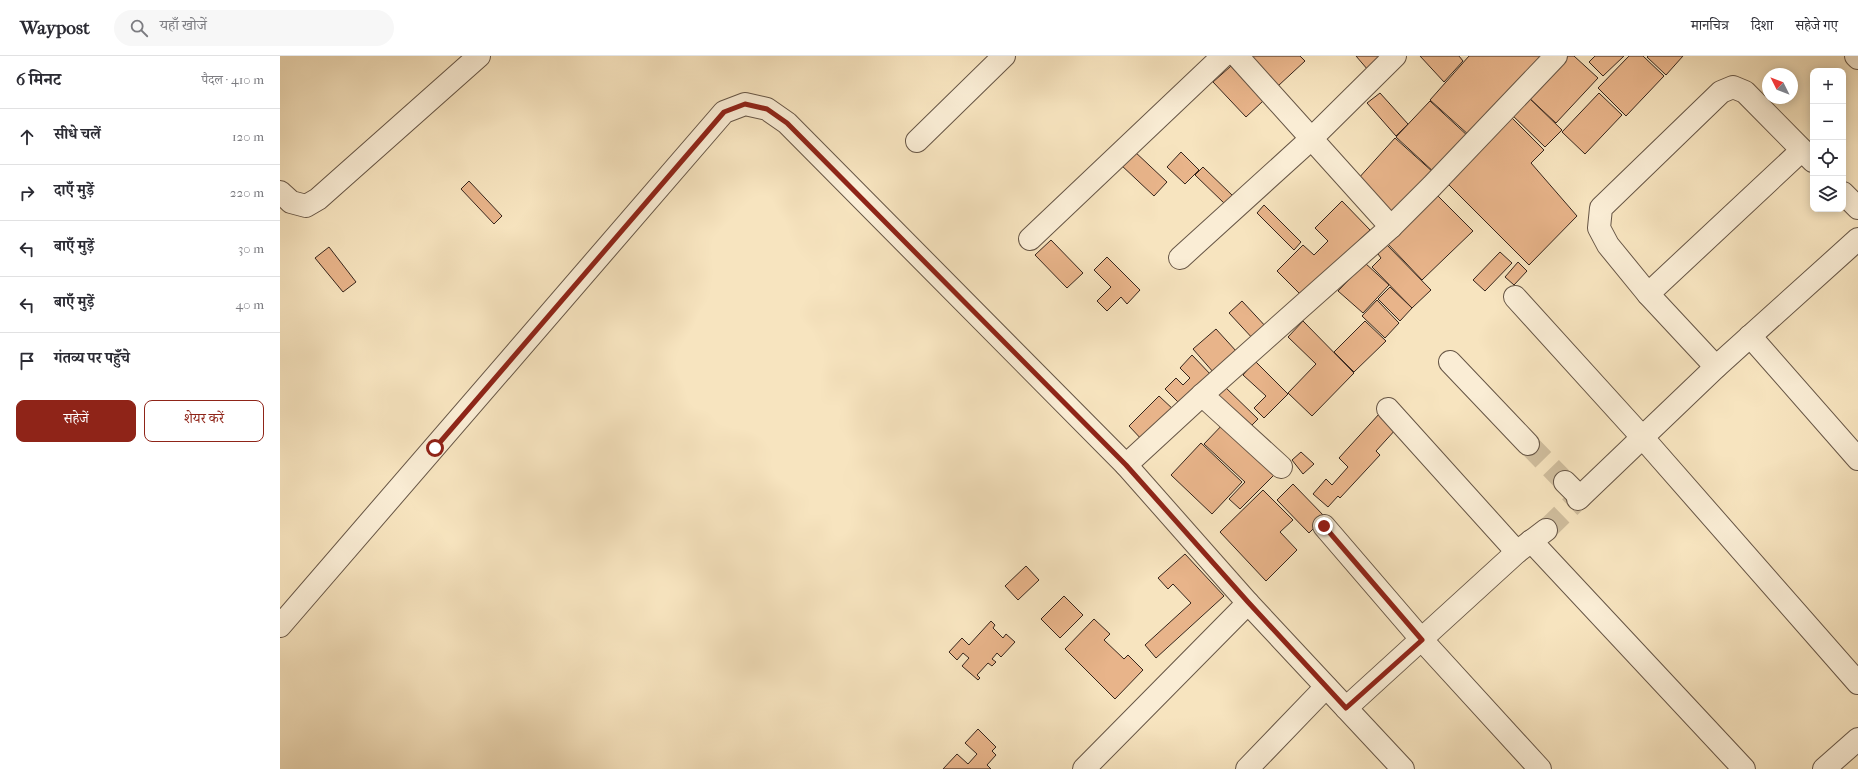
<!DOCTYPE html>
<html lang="hi">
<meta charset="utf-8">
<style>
body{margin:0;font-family:"IM FELL French Canon","Noto Serif Devanagari",serif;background:#f7f7f7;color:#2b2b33}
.controls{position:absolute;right:12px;top:12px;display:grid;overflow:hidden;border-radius:8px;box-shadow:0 2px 10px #0003}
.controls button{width:36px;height:36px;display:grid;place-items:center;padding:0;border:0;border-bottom:1px solid #e1e1e2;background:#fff;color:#2b2b33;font:20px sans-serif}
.compass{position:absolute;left:1482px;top:12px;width:36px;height:36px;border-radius:50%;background:#fff;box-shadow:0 2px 10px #0003;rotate:312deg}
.stop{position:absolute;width:12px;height:12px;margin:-9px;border:3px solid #8f2418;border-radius:50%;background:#fff}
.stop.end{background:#8f2418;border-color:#fff;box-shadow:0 1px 4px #0008}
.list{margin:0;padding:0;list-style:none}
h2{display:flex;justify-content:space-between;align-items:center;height:52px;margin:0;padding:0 16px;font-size:17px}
h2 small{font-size:13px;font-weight:400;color:#7c7c81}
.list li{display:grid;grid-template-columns:26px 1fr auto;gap:12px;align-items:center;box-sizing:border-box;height:56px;padding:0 16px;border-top:1px solid #e1e1e2}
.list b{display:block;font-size:15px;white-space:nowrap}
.list em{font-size:13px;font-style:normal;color:#7c7c81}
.actions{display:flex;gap:8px;padding:12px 16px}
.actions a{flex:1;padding:9px 0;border:1px solid #8f2418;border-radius:8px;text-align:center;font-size:14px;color:#8f2418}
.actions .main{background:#8f2418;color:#fff}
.icon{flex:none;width:22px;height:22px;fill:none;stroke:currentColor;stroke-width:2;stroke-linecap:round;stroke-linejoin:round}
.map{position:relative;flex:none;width:1578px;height:713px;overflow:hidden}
header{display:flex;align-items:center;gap:24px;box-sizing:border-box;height:56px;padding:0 20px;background:#fff;border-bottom:1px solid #e1e1e2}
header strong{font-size:19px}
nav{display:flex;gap:22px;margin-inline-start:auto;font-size:14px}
.search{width:280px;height:36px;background:#f7f7f7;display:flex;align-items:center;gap:10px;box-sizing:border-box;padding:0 14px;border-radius:22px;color:#7c7c81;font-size:15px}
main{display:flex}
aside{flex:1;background:#fff}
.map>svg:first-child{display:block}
</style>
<header>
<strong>Waypost</strong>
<div class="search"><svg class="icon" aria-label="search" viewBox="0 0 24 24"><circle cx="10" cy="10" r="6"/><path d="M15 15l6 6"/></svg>यहाँ खोजें</div>
<nav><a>मानचित्र</a><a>दिशा</a><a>सहेजे गए</a></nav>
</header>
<main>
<aside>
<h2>6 मिनट<small>पैदल · 410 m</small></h2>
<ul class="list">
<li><svg class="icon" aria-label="ahead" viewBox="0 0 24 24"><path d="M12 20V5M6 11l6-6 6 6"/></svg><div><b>सीधे चलें</b></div><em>120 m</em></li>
<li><svg class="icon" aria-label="right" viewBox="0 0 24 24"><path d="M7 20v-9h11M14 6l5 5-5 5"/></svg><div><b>दाएँ मुड़ें</b></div><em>220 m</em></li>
<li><svg class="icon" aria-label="left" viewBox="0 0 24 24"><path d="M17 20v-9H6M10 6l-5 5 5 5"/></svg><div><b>बाएँ मुड़ें</b></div><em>30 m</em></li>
<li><svg class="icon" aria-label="left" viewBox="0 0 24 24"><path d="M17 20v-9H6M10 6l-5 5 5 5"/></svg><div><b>बाएँ मुड़ें</b></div><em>40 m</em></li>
<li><svg class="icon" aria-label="arrive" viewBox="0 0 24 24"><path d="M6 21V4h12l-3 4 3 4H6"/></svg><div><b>गंतव्य पर पहुँचे</b></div></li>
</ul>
<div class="actions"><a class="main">सहेजें</a><a>शेयर करें</a></div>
</aside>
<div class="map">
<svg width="1578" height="713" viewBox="0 0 1578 713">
<rect width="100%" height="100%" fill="#f7e4bf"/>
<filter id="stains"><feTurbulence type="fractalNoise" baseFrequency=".005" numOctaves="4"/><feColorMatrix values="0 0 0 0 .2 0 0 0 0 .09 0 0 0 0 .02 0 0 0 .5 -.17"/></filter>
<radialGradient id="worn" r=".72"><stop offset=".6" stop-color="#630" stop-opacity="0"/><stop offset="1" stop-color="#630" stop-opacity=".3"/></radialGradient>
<g fill="#e8b48a" stroke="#36251c">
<polygon points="970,0 1020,0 1025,5 998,30"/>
<polygon points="1076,0 1104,0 1088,14"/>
<polygon points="1140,0 1179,0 1183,5 1164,26"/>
<polygon points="1189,0 1263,0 1190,80 1150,44"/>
<polygon points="1283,0 1294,0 1318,22 1276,67 1246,39"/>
<polygon points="1315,0 1344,0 1323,20 1309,6"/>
<polygon points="1349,0 1363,0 1384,20 1346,60 1318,32"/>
<polygon points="1368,0 1403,0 1386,19 1367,1"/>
<polygon points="951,10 983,45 966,61 933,26"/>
<polygon points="1100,37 1128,68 1116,80 1087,47"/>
<polygon points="1319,37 1342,59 1305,98 1282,76"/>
<polygon points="1246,39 1282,74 1265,91 1229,56"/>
<polygon points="1150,45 1189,81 1156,118 1116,81"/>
<polygon points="1232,62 1264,94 1251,107 1297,160 1249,209 1167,127"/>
<polygon points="1115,82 1154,117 1115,159 1077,124"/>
<polygon points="853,94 887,126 874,140 840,108"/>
<polygon points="901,96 919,114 905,128 887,111"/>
<polygon points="923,111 953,140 945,148 915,119"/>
<polygon points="189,125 222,160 214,168 181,133"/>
<polygon points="1157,139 1193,175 1142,224 1107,187"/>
<polygon points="1062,145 1090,174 1071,192 1025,243 997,215 1023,189 1034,199 1048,185 1035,172"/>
<polygon points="984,149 1021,186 1014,194 977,157"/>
<polygon points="771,184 803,217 787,232 755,199"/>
<polygon points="1107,189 1151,234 1132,252 1092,211 1101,202 1098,198"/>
<polygon points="49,191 76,226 63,236 35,202"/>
<polygon points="1220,196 1232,207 1205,235 1193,224"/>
<polygon points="827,201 860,234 847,248 841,241 827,255 817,245 831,231 814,214"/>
<polygon points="1238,206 1247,215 1234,229 1225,221"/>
<polygon points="1085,207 1109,229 1083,257 1058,235"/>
<polygon points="1110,231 1132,252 1120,265 1098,243"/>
<polygon points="1097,244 1119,267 1105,282 1082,260"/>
<polygon points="962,245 988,273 975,285 949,257"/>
<polygon points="1023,265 1074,317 1032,360 1008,337 1036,308 1008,281"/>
<polygon points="1085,265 1106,285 1074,316 1054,296"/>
<polygon points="936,273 957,296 934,317 913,293"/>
<polygon points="912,299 932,320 903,351 885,333 896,322 903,329 910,322 900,312"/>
<polygon points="975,305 1008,338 984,362 974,352 986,340 963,319"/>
<polygon points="944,330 978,363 968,373 934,339"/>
<polygon points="879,340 895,355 864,386 849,370"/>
<polygon points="1100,357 1117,372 1096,395 1100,399 1060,442 1058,440 1048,451 1033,438 1046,423 1052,429 1068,411 1059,402"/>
<polygon points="946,365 999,414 960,453 949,443 965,426 924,388"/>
<polygon points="921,387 962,426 932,458 891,419"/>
<polygon points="1021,396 1034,408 1023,418 1012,404"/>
<polygon points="1013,428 1045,461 1029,477 997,444"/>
<polygon points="983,434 1013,464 1000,476 1017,494 986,525 940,476"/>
<polygon points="905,498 944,540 876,602 865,589 911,547 893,528 888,533 878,522"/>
<polygon points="746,510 759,524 738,544 725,530"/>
<polygon points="784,540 803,559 780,582 761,563"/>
<polygon points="814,563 830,578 824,584 844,603 848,599 863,614 835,643 785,593"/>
<polygon points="711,565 715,569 713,572 723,582 726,578 735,586 721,601 717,597 712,603 716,606 712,610 708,607 697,619 700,622 698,624 682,610 689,602 683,597 677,604 669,596 682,582 689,589"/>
<polygon points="698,673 716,691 712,695 716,699 707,709 711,713 663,713 677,698 688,708 697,698 685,687"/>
</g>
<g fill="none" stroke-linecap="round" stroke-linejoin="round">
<g stroke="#d0be9e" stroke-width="22" stroke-dasharray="22 11" stroke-linecap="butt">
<polyline points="1248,388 1285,426"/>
<polyline points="1266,474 1298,443"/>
</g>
<g stroke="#665545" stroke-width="24">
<g id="minor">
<polyline points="957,0 1111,171"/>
<polyline points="1576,0 1578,2"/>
<polyline points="637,85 724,0"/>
<polyline points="0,136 11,146 26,150 38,143 199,0"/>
<polyline points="1563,137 1578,152"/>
<polyline points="750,183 943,0"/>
<polyline points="900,202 1031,83 1115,0"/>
<polyline points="1368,238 1522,94"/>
<polyline points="1235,241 1363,382 1578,627"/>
<polyline points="1470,280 1578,403"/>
<polyline points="1170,306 1248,388"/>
<polyline points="1436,311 1368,238 1328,189 1319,172 1321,152 1441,36 1453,31 1465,36 1533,105"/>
<polyline points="922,339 1001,411"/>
<polyline points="1108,353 1237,496"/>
<polyline points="846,409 922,339 1111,171 1152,130 1276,0"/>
<polyline points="1285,426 1300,441"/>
<polyline points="1298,443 1436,311 1578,183"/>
<polyline points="1044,470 1142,584 1260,713"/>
<polyline points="1251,485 1464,713"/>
<polyline points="968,547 1123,713"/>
<polyline points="0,570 444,56 465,48 487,53 507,67 846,409 968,547 804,713"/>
<polyline points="1066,652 1237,496 1266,474"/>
<polyline points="967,713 1046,631"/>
<polyline points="1544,713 1578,683"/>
</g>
</g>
<use href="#minor" stroke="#faedd5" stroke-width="22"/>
</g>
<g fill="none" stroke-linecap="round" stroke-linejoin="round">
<polyline stroke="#8f2418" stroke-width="5" points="155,392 444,56 465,48 487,53 507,67 846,409 968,546 1066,652 1142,584 1044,470"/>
</g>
<rect width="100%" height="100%" filter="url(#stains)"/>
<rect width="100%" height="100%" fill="url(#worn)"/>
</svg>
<div class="controls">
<button>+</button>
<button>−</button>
<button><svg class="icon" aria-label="locate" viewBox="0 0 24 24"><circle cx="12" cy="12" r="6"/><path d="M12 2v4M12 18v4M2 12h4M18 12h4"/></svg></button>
<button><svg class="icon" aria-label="layers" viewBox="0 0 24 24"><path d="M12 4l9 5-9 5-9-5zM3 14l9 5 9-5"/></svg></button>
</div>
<svg class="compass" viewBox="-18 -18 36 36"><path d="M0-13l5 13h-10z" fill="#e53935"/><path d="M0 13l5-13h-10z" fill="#7c7c81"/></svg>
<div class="stop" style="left:155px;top:392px"></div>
<div class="stop end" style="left:1044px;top:470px"></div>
</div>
</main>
